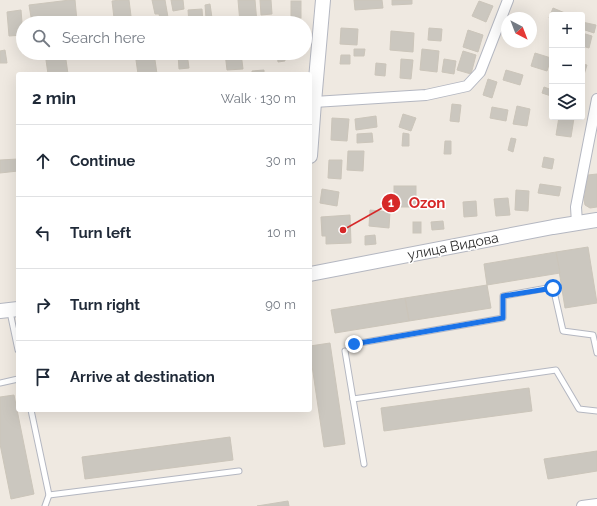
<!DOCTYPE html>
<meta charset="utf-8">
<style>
body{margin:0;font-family:Raleway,sans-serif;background:#f6f6f7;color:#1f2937}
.controls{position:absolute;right:12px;top:12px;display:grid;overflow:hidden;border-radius:4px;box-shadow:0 4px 16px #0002}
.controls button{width:36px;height:36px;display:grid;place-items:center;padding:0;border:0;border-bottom:1px solid #e0e1e3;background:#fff;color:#1f2937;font:20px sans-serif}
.compass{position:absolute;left:501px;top:12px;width:36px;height:36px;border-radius:50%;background:#fff;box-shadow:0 4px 16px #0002;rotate:138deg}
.stop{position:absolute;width:12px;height:12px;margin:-9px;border:3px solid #1a73e8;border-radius:50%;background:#fff}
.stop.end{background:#1a73e8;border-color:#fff;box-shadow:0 1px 4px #0008}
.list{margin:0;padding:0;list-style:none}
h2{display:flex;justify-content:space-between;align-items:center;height:52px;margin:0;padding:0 16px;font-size:17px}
h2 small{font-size:13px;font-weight:400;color:#747a83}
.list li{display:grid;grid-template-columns:26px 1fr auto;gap:12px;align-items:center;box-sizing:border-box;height:72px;padding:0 16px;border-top:1px solid #e0e1e3}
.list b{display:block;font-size:15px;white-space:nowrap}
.list em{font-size:13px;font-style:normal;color:#747a83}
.icon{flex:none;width:22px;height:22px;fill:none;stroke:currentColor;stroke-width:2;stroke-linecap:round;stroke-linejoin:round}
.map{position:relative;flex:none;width:597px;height:506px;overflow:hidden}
.search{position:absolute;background:#fff;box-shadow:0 4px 16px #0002;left:16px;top:16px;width:296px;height:44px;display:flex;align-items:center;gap:10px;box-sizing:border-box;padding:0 14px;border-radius:22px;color:#747a83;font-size:15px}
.panel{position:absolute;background:#fff;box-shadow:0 4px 16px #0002;left:16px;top:72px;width:296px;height:340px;border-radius:4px}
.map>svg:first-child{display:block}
</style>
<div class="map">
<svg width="597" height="506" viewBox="0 0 597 506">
<rect width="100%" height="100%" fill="#efe9e1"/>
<g fill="#cbc7bf" stroke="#cbc5ba">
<polygon points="70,0 75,0 77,21 58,23 32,23 29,5"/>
<polygon points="120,0 129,0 131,16 114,18 112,1"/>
<polygon points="152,0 165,0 169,23 161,23 159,14 155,14"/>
<polygon points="171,0 183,0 184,9 173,11"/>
<polygon points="238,0 255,0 257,23 240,23"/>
<polygon points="260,0 271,0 272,14 261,15"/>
<polygon points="354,0 382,0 383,8 355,10"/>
<polygon points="392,0 412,0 412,4 392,5"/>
<rect x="291" y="1" width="10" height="17"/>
<polygon points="479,1 493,6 486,22 472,16"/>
<polygon points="210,4 212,18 206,18 205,5"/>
<polygon points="553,8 565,13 564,15 552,15 552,19 549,18"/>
<polygon points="202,9 203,23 189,23 188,10"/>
<polygon points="21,10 23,35 9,36 7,12"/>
<polygon points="582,22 596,25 594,33 582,29"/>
<polygon points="341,28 358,29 357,45 340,44"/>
<polygon points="429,28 442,29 441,41 428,40"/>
<polygon points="468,30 483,35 478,52 463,47"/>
<polygon points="391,31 414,33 413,52 390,50"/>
<polygon points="582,33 592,36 589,48 582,46"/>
<polygon points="354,49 365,49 364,56 354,56"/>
<polygon points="422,49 439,51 437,72 420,70"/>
<polygon points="5,50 7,63 0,63 0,51"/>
<polygon points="463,51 476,55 471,74 457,70"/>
<polygon points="45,53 65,53 68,74 48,74"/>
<polygon points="135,53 154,53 157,74 138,74"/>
<polygon points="187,53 189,68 179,69 178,54"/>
<polygon points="225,53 241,53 243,69 227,70"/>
<polygon points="277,53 284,53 285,61 278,62"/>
<polygon points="535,53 551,58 547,71 531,66"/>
<polygon points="341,55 350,55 350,64 340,64"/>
<polygon points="401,59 413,60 411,79 400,78"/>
<polygon points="444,59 456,61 454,74 442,72"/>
<polygon points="376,63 386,64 385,76 375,75"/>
<polygon points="582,64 587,65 583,78 582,78"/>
<polygon points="264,70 264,74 252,74 252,71"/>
<polygon points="506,70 523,75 520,85 503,80"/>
<polygon points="488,79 497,82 492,98 483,95"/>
<polygon points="544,87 552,90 551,96 542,93"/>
<polygon points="452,104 461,105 459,122 450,121"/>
<polygon points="517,106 530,109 527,126 513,124"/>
<polygon points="492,107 508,110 506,121 490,118"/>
<polygon points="403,114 416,118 411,131 399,127"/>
<polygon points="376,116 377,127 356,130 355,119"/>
<polygon points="559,117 574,118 571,137 556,135"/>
<polygon points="332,118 349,119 347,141 331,140"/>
<polygon points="372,133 373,142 357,143 357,134"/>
<polygon points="403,133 409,134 409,146 402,146"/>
<polygon points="511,138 516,139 513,152 508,150"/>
<polygon points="445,141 451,141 451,154 444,154"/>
<polygon points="348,151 364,151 363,171 347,170"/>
<polygon points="544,157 554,159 552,169 542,167"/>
<polygon points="18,159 18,171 0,173 0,160"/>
<polygon points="329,160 342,160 341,179 328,178"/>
<polygon points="597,174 597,207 590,208 585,205 584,200 588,175"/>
<polygon points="540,184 561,187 559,196 538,193"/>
<rect x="394" y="186" width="22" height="21"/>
<polygon points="322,189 339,192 337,206 320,203"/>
<polygon points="516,190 529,191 528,211 515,210"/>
<polygon points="508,198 510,215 496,216 494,199"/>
<polygon points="476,201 477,216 464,217 463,202"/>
<polygon points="370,210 390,212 389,228 369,226"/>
<polygon points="350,215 351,243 326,244 326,236 322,236 321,217"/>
<polygon points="443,221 444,229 432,230 431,222"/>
<rect x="413" y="222" width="8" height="11"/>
<polygon points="375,235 376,244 365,245 365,236"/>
<polygon points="588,247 597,303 565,308 556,252"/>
<polygon points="556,252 560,273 487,285 484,264"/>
<polygon points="487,285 491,308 409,321 405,298"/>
<polygon points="405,298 409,321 335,333 331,310"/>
<polygon points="330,343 345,444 324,447 310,352 310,346"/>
<polygon points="529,388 532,411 384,431 381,408"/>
<polygon points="14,395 34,494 11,499 0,444 0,397"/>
<polygon points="230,437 233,460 85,479 82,457"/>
<polygon points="597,451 597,471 548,479 544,459"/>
<polygon points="288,501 289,506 257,506"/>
</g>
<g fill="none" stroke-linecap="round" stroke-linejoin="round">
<g stroke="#b4b7c1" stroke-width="7">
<g id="lane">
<polyline points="10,312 18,350"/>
<polyline points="354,344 503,318 503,296 553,287 563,331 593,335 597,353"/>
<polyline points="345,351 353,399"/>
<polyline points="0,383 18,379"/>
<polyline points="31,410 49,495 45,506"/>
<polyline points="364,464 353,399 556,370 579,409 597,411"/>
<polyline points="49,495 239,471"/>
</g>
</g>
<g stroke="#b4b7c1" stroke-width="12">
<g id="street">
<polyline points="314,102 426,95 467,86 480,72 508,0"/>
<polyline points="577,223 576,207 597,99"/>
<polyline points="582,506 597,504"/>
</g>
</g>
<g stroke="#b4b7c1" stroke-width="16">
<g id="secondary">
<polyline points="310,156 314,102 323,0"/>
<polyline points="310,274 553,227 597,220"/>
<polyline points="0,311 18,309"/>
</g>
</g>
<use href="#lane" stroke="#fff" stroke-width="5"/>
<use href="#street" stroke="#fff" stroke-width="10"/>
<use href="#secondary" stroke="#fff" stroke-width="14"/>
</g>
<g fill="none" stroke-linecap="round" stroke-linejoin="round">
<polyline stroke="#1a73e8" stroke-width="5" points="354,344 503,318 503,296 553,288"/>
</g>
<g text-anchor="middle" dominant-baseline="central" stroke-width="3" stroke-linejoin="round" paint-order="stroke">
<g font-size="14" fill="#2e2e2e" stroke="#fff">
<text transform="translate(453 246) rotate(-11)">улица Видова</text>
</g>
</g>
<path fill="none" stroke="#d62828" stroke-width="1.5" d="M343 230L391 203"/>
<g fill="#d62828" stroke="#fff" stroke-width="1.5">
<circle cx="343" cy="230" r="4"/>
<circle cx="391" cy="203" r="10"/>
</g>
<g font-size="12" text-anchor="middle" font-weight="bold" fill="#fff">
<text x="391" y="207">1</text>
</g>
<g font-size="15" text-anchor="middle" font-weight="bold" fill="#d62828" stroke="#fff" stroke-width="3" stroke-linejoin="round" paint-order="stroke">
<text x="427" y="208">Ozon</text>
</g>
</svg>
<div class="controls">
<button>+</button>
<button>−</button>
<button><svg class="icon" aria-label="layers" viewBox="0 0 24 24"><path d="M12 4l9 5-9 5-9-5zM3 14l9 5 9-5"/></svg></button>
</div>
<svg class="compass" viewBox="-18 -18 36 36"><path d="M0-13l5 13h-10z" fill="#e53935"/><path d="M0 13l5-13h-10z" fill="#747a83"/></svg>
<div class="stop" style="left:553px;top:288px"></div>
<div class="stop end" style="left:354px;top:344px"></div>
<div class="search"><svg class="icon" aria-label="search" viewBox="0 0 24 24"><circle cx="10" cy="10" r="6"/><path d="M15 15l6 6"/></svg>Search here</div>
<section class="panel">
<h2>2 min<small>Walk · 130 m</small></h2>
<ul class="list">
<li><svg class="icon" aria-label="ahead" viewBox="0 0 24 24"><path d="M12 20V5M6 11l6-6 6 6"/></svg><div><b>Continue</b></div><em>30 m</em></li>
<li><svg class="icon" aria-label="left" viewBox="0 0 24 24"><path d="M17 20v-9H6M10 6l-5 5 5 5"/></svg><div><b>Turn left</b></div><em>10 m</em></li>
<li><svg class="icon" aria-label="right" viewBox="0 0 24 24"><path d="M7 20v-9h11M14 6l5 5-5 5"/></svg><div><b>Turn right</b></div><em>90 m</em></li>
<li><svg class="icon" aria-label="arrive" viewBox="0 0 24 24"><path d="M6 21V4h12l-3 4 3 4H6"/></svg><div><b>Arrive at destination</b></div></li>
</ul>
</section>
</div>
